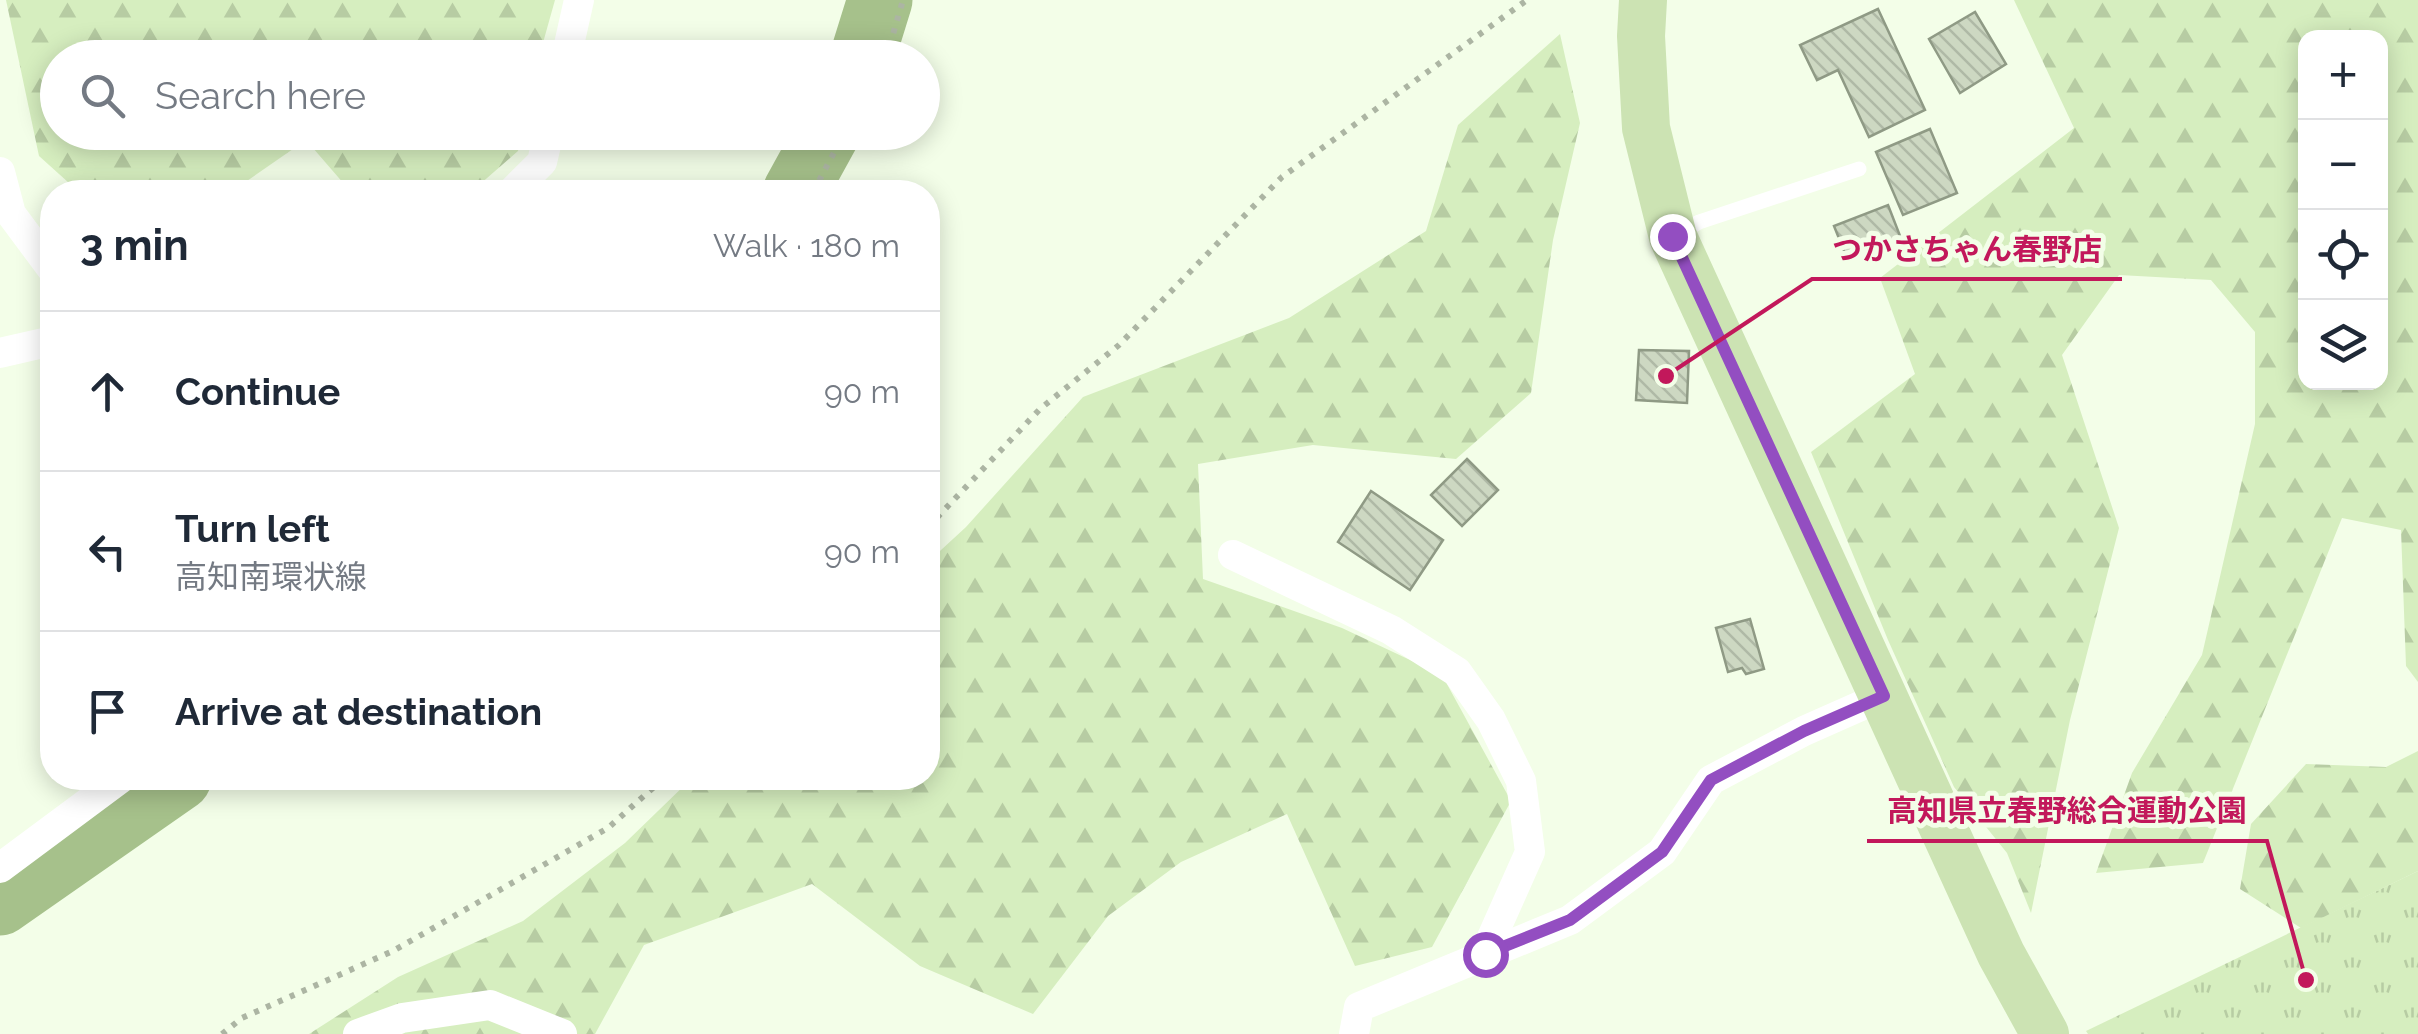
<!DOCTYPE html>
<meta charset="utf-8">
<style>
body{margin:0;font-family:Raleway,"Noto Sans JP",sans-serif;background:#f2f2f3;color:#1f2937}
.controls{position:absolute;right:30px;top:30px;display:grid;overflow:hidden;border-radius:20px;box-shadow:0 5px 25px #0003}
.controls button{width:90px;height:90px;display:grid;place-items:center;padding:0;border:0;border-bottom:2px solid #e0e1e3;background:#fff;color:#1f2937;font:50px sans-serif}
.stop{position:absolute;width:30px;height:30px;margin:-22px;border:8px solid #934ec1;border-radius:50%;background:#fff}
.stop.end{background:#934ec1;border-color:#fff;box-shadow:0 2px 10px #0008}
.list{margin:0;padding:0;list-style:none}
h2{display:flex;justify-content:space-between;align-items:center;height:130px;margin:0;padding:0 40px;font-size:42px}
h2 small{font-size:32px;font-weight:400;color:#747a83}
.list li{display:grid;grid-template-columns:65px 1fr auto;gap:30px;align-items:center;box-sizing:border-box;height:160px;padding:0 40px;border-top:2px solid #e0e1e3}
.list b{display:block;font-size:38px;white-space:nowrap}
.list p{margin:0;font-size:32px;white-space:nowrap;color:#747a83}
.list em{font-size:32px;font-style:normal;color:#747a83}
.icon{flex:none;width:55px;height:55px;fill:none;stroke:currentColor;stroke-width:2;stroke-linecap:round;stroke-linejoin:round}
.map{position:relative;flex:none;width:2418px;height:1034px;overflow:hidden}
.search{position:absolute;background:#fff;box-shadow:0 5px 25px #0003;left:40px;top:40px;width:900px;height:110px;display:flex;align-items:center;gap:25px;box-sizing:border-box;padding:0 35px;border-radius:55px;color:#747a83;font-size:38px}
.panel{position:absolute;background:#fff;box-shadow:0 5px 25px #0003;left:40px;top:180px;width:900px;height:610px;border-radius:40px}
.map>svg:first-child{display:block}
</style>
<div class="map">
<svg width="2418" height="1034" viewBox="0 0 2418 1034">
<defs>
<pattern id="grass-tufts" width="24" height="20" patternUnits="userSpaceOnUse" patternTransform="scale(2.5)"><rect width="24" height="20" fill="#d6eebf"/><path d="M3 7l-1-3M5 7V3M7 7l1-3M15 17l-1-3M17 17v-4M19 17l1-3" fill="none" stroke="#b7cca3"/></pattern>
<pattern id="forest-firs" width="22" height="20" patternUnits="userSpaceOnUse" patternTransform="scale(2.5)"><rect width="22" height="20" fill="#d6eebf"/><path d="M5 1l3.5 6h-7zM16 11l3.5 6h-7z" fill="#b7cca3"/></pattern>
<pattern id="building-back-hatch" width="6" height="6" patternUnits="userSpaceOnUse" patternTransform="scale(2.5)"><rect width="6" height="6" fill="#cdd8c2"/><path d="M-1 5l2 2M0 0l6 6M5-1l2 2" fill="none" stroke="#afb9a6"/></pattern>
</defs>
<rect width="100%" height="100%" fill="#f3fee8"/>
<polygon fill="url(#grass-tufts)" points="2418,871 2418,1034 2088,1034 2086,1031"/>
<g fill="url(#forest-firs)" fill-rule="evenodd">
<polygon points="6,0 555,0 539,57 58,58 58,132 522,133 518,151 471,192 351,192 306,140 231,192 79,192 39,156"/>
<path d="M2014,0H2418V682L2406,666L2401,530L2342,518L2203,863L2096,873L2132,773L2202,655L2255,424V332L2211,280L2119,275L2062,355L2119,528L2070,720L2031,913L2007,853L1954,787L1888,640L1811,452L1915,374L1880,278L2074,128ZM2306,38H2380V382H2306Z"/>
<polygon points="1560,34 1580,123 1553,240 1531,393 1456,459 1313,445 1198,464 1203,579 1342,628 1442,675 1511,801 1432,947 1355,966 1287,814 1181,862 1108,916 1033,1014 920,966 812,884 644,945 595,1034 309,1034 398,977 523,921 625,843 692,778 928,778 928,562 966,527 1083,397 1289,318 1426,231 1458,125"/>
<polygon points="2418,751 2418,871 2301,928 2240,889 2251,824 2306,764 2386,767"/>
</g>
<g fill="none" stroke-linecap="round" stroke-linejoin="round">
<g stroke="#a6c18b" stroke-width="65">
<polyline points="862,58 880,0"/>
<polyline points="795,192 828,132"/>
<polyline points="0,903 179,778"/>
</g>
</g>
<g fill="url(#building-back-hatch)" stroke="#8f9a85" stroke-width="2.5">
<polygon points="1878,9 1925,110 1869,137 1838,70 1817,80 1800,45"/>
<polygon points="1975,12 2006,64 1960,93 1929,39"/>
<polygon points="1930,129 1957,193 1903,215 1876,152"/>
<polygon points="1888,205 1902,241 1848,261 1834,226"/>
<polygon points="1639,350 1689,351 1687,403 1636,400"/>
<polygon points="1467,459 1498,490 1462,526 1431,495"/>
<polygon points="1371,491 1443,540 1410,590 1338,542"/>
<polygon points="1750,619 1764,669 1746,674 1742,668 1728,672 1716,628"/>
</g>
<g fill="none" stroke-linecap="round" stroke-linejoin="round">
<g stroke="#acb5a3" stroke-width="6" stroke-dasharray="5 8" stroke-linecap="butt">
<polyline points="886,58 903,0"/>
<polyline points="813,192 845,132"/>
<polyline points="928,527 1040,409 1119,345 1282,177 1527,0"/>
<polyline points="222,1034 242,1018 393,951 608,828 664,778"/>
</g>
<polyline stroke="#fff" stroke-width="15" points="1676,235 1699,222 1859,169"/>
<g stroke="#fff" stroke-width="30">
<polyline points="566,58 579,0"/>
<polyline points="0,172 11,214 52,269"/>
<polyline points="512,192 542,162 549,132"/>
<polyline points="0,353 52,341"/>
<polyline points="1233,555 1391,630 1457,672 1491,720 1521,781 1530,852 1485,953"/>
<polyline points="0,868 121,778"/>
<polyline points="358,1034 402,1018 490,1005 562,1034"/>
<polyline points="1354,1034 1359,1007 1570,920 1662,852 1711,780 1804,731 1883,696"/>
</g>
<polyline stroke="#cce3b3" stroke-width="48" points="1643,0 1641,36 1646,128 1673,237 2001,954 2045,1034"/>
</g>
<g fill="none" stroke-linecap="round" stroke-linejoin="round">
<polyline stroke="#934ec1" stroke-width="12" points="1485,954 1570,920 1662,852 1711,780 1804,731 1884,696 1672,236"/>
</g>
<path fill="none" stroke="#c2185b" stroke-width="4" d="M1666 376L1812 279H2122M2306 980L2267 841H1867"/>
<g fill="#c2185b" stroke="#f3fee8" stroke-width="4">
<circle cx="1666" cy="376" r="10"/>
<circle cx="2306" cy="980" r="10"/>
</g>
<g font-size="30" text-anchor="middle" font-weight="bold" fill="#c2185b" stroke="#f3fee8" stroke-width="10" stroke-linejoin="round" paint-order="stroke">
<text x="1967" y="260">つかさちゃん春野店</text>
<text x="2067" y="821">高知県立春野総合運動公園</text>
</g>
</svg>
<div class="controls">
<button>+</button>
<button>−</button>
<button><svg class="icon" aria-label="locate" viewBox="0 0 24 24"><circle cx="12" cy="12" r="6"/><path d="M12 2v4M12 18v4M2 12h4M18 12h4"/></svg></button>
<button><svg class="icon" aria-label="layers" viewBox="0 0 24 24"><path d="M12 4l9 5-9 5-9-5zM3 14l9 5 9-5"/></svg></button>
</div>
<div class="stop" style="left:1485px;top:954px"></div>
<div class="stop end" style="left:1672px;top:236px"></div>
<div class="search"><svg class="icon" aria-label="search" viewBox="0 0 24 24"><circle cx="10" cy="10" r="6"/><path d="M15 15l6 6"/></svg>Search here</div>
<section class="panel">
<h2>3 min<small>Walk · 180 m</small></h2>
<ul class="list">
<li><svg class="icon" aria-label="ahead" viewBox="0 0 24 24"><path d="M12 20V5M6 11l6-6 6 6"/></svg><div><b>Continue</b></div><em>90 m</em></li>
<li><svg class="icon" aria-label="left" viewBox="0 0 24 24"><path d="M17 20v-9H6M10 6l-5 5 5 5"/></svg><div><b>Turn left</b><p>高知南環状線</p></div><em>90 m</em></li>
<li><svg class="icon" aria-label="arrive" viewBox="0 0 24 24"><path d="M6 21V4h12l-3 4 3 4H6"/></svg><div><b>Arrive at destination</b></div></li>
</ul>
</section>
</div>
